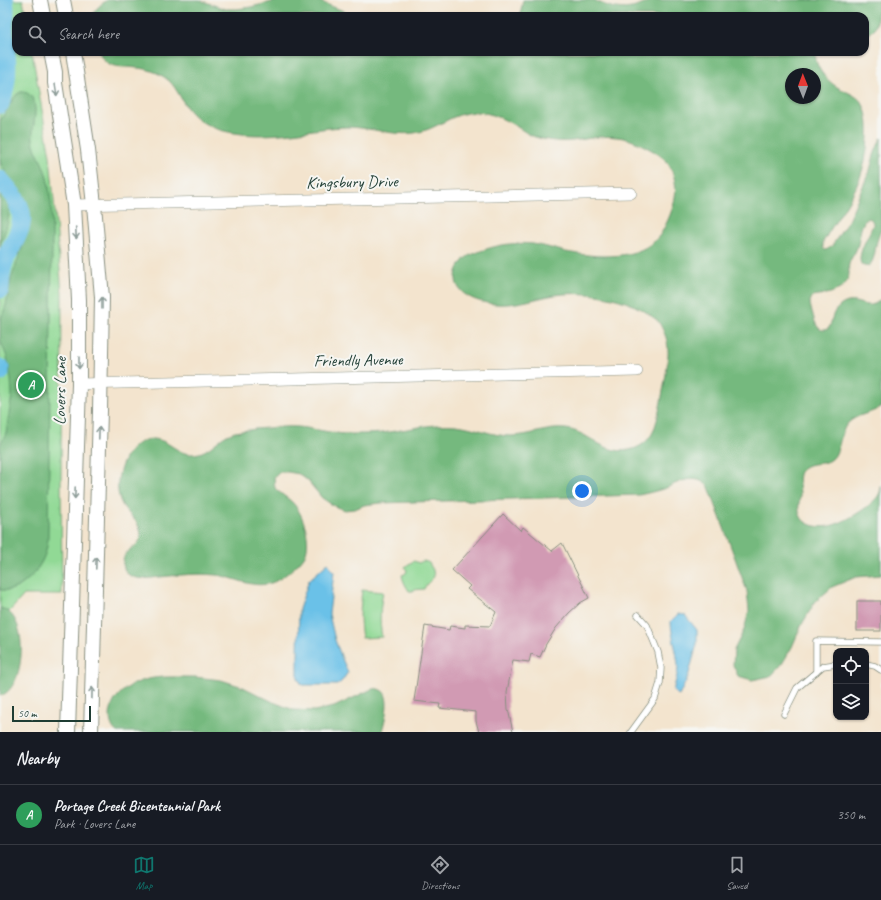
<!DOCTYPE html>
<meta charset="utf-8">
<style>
body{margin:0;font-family:Caveat,sans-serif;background:#20242c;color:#f1f3f6}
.controls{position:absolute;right:12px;bottom:12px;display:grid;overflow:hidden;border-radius:8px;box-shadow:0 1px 3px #0004}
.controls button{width:36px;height:36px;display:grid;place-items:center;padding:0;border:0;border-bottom:1px solid #363941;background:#171b24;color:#f1f3f6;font:20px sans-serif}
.compass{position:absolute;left:785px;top:68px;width:36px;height:36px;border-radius:50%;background:#171b24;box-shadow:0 1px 3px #0004;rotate:359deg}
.scale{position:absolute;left:12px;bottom:10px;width:79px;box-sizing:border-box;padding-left:4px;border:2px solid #1f3d34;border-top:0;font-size:11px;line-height:14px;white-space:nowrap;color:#1f3d34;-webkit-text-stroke:3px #f6f6f2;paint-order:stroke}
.you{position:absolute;left:582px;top:491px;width:14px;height:14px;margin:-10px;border:3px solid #fff;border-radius:50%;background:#1a73e8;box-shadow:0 0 0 6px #1a73e833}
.badge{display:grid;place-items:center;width:26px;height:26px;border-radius:50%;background:#0f766e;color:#fff;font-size:13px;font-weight:700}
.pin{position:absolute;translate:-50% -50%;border:2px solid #fff;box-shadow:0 1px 4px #0006}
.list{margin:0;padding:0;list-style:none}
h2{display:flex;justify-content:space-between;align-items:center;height:52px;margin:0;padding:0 16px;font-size:17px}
h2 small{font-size:13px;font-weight:400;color:#9ea1a6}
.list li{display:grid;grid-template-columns:26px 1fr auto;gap:12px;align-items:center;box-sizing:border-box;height:60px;padding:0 16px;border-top:1px solid #363941}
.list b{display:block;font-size:15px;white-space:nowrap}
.list p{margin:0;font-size:13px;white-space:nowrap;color:#9ea1a6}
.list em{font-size:13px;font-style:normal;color:#9ea1a6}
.icon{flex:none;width:22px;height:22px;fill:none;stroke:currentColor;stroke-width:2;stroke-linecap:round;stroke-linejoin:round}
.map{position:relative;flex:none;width:881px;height:732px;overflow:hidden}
.search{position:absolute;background:#171b24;box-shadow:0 1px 3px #0004;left:12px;right:12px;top:12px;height:44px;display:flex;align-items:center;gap:10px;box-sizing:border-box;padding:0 14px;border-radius:12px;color:#9ea1a6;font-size:15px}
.sheet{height:112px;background:#171b24}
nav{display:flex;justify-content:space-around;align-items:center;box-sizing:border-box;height:56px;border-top:1px solid #363941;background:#171b24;font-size:11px;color:#9ea1a6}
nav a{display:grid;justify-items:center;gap:2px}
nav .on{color:#0f766e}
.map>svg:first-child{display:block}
</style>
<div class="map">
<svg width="881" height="732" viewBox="0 0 881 732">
<rect width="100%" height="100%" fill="#f6f6f2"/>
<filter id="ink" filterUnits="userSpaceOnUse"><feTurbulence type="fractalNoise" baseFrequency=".025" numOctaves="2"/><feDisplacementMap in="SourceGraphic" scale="8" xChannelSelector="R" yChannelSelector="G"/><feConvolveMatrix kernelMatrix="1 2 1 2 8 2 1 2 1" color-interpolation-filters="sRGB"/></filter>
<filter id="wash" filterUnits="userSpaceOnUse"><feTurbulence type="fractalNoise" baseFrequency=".012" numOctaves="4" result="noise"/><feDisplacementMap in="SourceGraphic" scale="16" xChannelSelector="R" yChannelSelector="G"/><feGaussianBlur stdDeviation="0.9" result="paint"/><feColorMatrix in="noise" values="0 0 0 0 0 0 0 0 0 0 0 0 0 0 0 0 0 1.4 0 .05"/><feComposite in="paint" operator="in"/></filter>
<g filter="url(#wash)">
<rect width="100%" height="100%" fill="#f3e4ce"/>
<g fill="#91d995" stroke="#588b64">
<polygon points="0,0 23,0 26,16 16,16 16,52 32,52 50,156 62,293 61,478 62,595 24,595 9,612 0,608"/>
<path d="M414,561L419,563C423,561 423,560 429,563L433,570L434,577L426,585L424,589L413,590V591H409C406,586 403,582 402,575L405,574L407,571L405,567L410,563Z"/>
<path d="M362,590L383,592C380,607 379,621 382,637L362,638C359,620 360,608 362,590Z"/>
</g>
<g fill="#74b97e" stroke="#4a7b59" fill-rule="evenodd">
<path d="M107,0H200L225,9H237L251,7L280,0H316L356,16H93C94,9 102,4 107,0Z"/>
<path d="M523,0H594C614,10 630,13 651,0H880C877,6 878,12 877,19C877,23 876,26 875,29L865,37V16H520Z"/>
<path d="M99,52H816C813,65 826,80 837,87C845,92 856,94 862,103C872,118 868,151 863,168C856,196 836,218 823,242V248L825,250L828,249L832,246L848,221L870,170L874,155L881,138V229C880,233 878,237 877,241C875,247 875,263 868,266C866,267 864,266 862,265C855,257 869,235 872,227C874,224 873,222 871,219L867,218C858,227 861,240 856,250C854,255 850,259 849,264C848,267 849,270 849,273C849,280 845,285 840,289C835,291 830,294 825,294C821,295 817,295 813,296C811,299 811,299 810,302C810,307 812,311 813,315C815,323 819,335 829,328C832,323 831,318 834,313C835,310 838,308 840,306C857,293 866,315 881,299V407C871,414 857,414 848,423C839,432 841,451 832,459C824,466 811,461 803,468C795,475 800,485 800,494C800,501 797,508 800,515C804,526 819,528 829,526C842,524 871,507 878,496C880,493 881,489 881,485V575L856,577L832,587L815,602L801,626L792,647L782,664L771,676L752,680L738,676L733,665L734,650L744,630L749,611L747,591L709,487C696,473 681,481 666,488C657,491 648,493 639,495L381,503L364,505L355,509L344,510L334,506L322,498L308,481L299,474L288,472H280L274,477C275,481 274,485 275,488C278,492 289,499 292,502C303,513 312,540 305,555C301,563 280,581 271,583C252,589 235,577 216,575C198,573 179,575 160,577C151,578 136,581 128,574C125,572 124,568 123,564C121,546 148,549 139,527C135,517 124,512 120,500C112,479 126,439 153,439C169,439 178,456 194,454C210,453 218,437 232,433C236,431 251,430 255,429C269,428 285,426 299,427C318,429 336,435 355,434C366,434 378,434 389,432C411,429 433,423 456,425C475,427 492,436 511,436C530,436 547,427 566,429C590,432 603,455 629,450C640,448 649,441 654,430C659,416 661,400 664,386C666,372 670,356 667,341C666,336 661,325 658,321C655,318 652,317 649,314C624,297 592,292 563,294C540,296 519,306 496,304C475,303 445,291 460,265C466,256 468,256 478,252C496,245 513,242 533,244C544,246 555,249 566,252C595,257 640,262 660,235C663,231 668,220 670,215C676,200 678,186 672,171C667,159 659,154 648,148C639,143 628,138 617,137C602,135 587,139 572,141C562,142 549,141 539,138C530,136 527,133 519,128C506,120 493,113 477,112C451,112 438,130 414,133C392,136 370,127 347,127C328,127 310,131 291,133C273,135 253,136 235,133C217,131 198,123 187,108C177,93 175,82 159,74C153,71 144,68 137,68C126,66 115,69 105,61C102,58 101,55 99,52ZM791,74H815V98H791Z"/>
<path d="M21,92C23,92 26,92 27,93C42,101 31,128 33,140C35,152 43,162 46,174C53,199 52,226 52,251L48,533C48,537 48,541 47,546C45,562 29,584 13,589C9,591 4,590 0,590V445L6,433L12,395L11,379L9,367L7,357L0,340V322L6,305L11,279L24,242L26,232L28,221L25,209L13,185L0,162V121L13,99L17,94Z"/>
<path d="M0,190C17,207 6,227 0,246Z"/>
<path d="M0,608C28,613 25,673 10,689C8,692 3,695 0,696Z"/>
<path d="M173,677H195L221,680L243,687L273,702L294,710L314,711L334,707L372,689C374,689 376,688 378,689C394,692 384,722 382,732H117C112,729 110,722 110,716C111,693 134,681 154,678C160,677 167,677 173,677Z"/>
</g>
<g fill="#6bc1e8" stroke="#457f8e">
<polygon points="328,563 334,572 329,614 335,640 343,661 348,672 342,681 337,685 302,685 298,678 298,656 299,609 309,580"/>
<path d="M678,614L685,615L697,630V644L688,677L679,696L673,691C675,683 678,674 678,666C677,650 671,636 671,621Z"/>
</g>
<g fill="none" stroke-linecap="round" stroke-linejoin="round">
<g stroke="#6bc1e8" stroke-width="19">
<path d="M0,104C6,88 8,71 6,54C6,45 4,37 4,28C4,19 6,10 4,0"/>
<path d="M0,180C6,187 13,194 17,202C30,224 12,242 4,262C1,271 0,279 0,289"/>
<polyline points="0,368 0,372"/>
</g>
</g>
<g id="blocks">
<g fill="#d19ab3">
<polygon points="503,514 521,531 523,527 552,551 562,543 589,598 580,603 569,613 556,628 546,644 540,657 531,654 529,662 513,660 507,692 508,709 513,732 479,732 476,721 476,712 439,708 440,704 414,701 425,626 449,630 450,626 465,628 465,625 490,626 496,612 467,589 470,586 452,570"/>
<rect x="857" y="601" width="24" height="30"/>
</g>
</g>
</g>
<g filter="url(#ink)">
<use href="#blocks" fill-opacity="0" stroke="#899081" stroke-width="1"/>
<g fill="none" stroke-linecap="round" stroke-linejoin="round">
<g stroke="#899081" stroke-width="7">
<g id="service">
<polyline points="866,664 875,666 881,670"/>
<polyline points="816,672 816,641 881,642"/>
<polyline points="784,714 797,688 823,666 836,664"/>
<polyline points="631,732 655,699 660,683 661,668 658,652 647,625 638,615"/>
</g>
</g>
<g stroke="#899081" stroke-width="12">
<g id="minor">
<polyline points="74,205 631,193"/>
<polyline points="79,384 637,371"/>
</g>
</g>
<g stroke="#899081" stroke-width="16">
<g id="tertiary">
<polyline points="40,0 43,16"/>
<polyline points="63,0 66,16"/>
<polyline points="51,52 55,72 55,83 74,205 79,300 79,384 68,732"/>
<polyline points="73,52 88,150 94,205 102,297 100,411 91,732"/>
</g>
</g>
<use href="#service" stroke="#fff" stroke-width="5.5"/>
<use href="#minor" stroke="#fff" stroke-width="11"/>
<use href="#tertiary" stroke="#fff" stroke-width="14"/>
</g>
<defs><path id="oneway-shaft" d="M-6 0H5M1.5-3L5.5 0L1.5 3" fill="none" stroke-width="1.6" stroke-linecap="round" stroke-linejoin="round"/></defs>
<g stroke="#8f9e9a">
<use href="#oneway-shaft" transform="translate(56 90) rotate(81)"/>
<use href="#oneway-shaft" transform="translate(76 233) rotate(87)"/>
<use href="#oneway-shaft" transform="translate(102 303) rotate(-90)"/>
<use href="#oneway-shaft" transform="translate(79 363) rotate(90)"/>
<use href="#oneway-shaft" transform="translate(99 433) rotate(-88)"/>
<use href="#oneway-shaft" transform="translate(75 493) rotate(92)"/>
<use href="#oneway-shaft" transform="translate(96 563) rotate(-88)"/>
<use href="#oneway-shaft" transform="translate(92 693) rotate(-89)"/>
</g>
</g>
<g text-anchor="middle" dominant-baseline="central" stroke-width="4" stroke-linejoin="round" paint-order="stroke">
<g font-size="17" fill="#1f3d34" stroke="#f6f6f2">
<text transform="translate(352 182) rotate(-1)">Kingsbury Drive</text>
<text transform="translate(358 360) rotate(-1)">Friendly Avenue</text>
<text transform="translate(60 391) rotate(-89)">Lovers Lane</text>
</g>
</g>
</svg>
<div class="controls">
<button><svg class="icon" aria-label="locate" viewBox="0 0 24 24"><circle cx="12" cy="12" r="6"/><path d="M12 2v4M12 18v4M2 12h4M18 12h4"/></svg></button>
<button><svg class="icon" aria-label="layers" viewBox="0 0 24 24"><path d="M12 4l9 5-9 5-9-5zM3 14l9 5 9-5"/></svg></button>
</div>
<svg class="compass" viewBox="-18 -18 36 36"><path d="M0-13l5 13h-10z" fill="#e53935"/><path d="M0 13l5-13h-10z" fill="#9ea1a6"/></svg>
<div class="scale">50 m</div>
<div class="you"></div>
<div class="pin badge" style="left:31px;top:385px;background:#2e9e5b">A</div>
<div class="search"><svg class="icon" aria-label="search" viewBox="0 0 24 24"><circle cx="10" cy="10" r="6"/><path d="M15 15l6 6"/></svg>Search here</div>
</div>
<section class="sheet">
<h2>Nearby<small></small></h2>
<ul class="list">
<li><span class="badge" style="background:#2e9e5b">A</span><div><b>Portage Creek Bicentennial Park</b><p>Park · Lovers Lane</p></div><em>350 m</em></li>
</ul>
</section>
<nav>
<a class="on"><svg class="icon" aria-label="map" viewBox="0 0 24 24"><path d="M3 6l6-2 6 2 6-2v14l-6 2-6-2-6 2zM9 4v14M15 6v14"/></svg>Map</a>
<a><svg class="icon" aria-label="directions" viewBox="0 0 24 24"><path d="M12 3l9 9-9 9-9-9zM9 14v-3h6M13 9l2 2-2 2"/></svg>Directions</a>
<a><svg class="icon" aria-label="saved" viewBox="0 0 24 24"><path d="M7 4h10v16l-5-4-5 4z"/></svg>Saved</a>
</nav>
